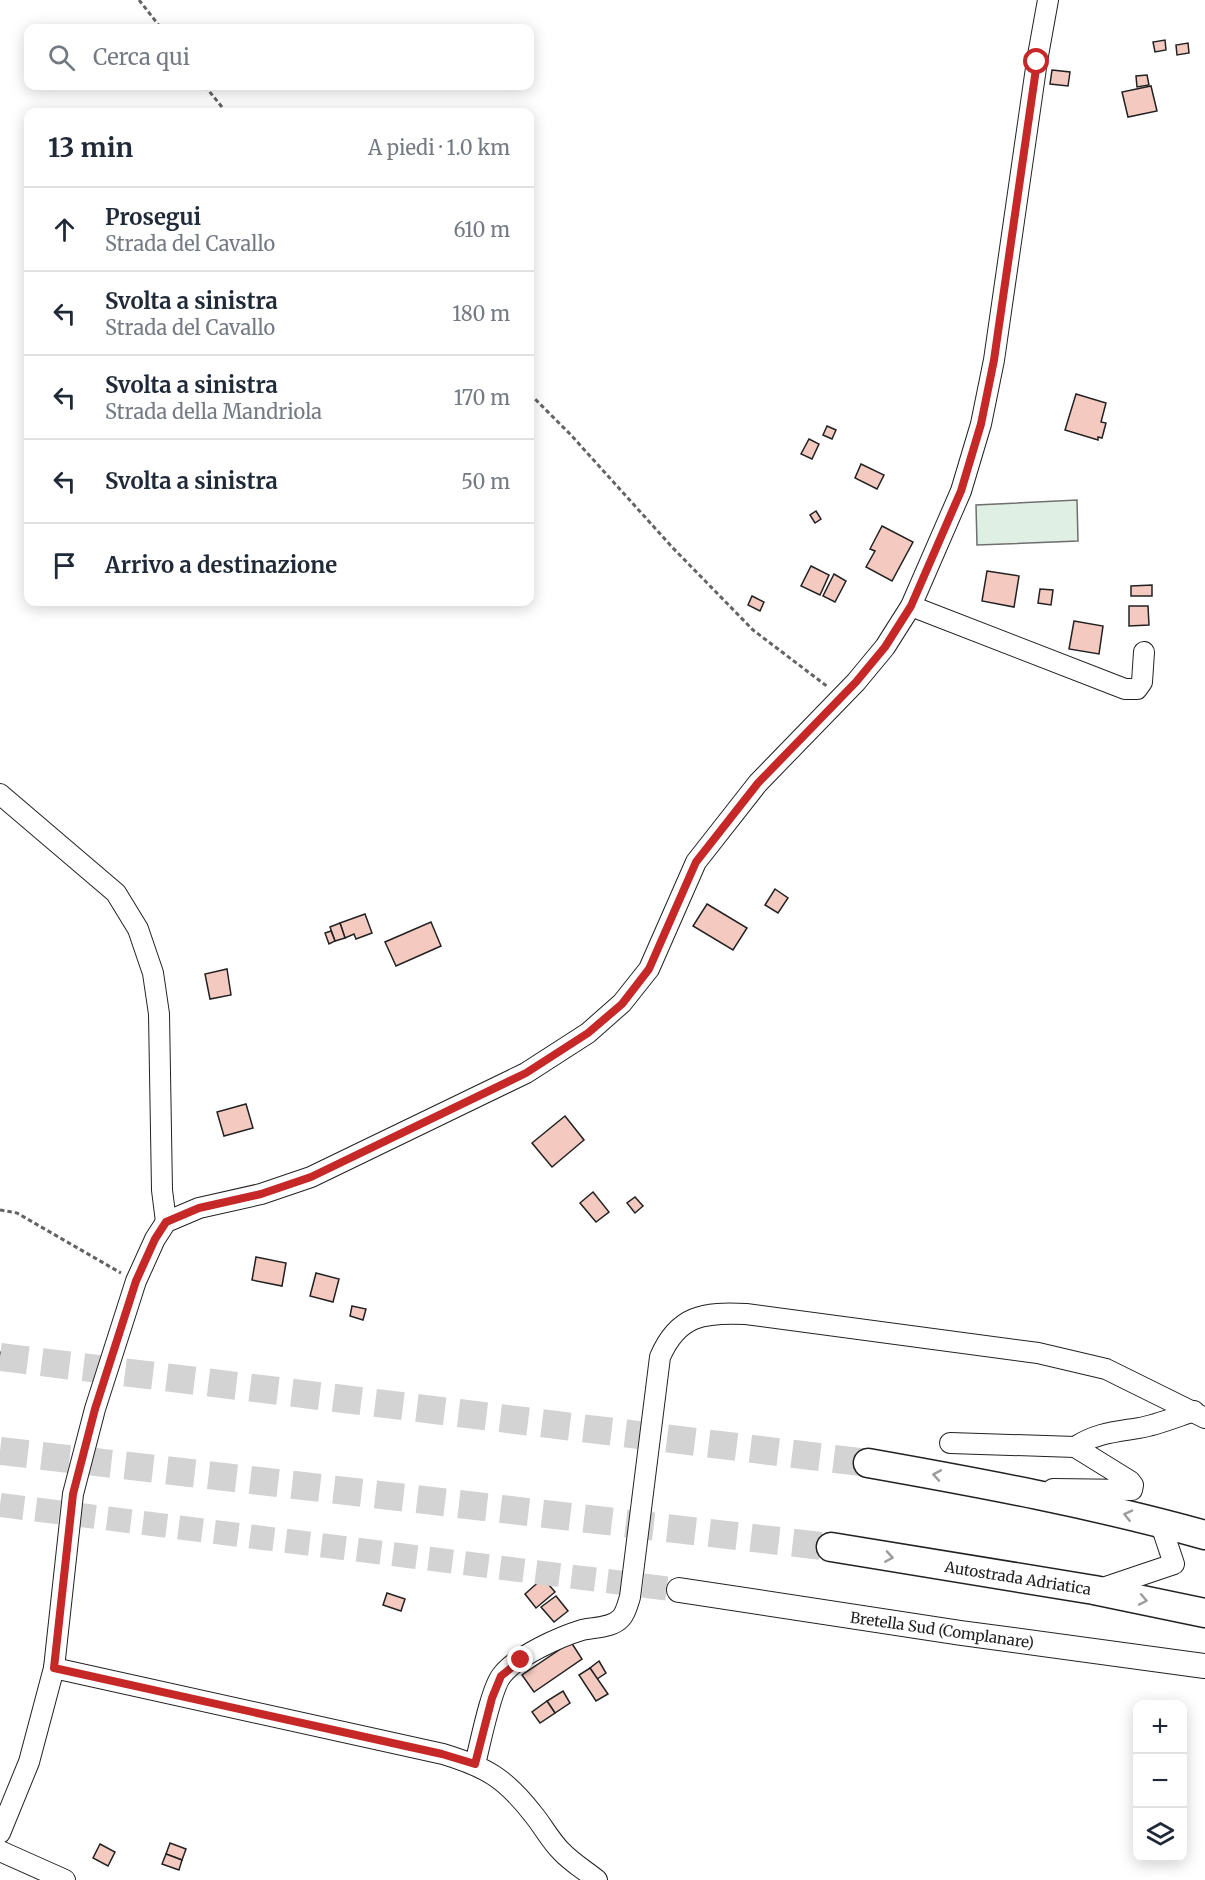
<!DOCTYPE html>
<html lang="it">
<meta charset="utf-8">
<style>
body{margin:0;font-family:Merriweather,serif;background:#f6f6f7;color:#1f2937}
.controls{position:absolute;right:18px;bottom:18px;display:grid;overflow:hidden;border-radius:12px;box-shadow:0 3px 15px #0003}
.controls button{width:54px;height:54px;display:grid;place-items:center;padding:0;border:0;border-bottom:2px solid #e0e1e3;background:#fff;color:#1f2937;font:30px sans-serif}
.stop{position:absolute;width:18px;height:18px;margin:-14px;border:4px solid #c62828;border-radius:50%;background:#fff}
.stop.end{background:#c62828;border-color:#fff;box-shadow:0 2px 6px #0008}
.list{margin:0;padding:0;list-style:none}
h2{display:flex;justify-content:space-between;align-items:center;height:78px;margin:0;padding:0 24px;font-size:26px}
h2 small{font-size:20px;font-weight:400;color:#747a83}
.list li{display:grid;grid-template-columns:39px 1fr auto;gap:18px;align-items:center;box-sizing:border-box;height:84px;padding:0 24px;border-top:2px solid #e0e1e3}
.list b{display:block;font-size:22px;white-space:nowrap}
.list p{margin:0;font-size:20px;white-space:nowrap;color:#747a83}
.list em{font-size:20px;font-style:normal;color:#747a83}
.icon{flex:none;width:33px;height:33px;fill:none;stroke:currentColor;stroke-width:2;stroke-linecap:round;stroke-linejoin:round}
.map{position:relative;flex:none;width:1205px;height:1880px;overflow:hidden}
.search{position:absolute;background:#fff;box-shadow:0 3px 15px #0003;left:24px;top:24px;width:510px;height:66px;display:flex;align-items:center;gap:15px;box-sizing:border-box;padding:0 21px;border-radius:12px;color:#747a83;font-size:22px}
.panel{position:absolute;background:#fff;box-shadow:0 3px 15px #0003;left:24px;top:108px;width:510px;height:498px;border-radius:12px}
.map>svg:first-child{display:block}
</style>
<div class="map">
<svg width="1205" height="1880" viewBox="0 0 1205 1880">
<rect width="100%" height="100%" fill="#fff"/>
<polygon fill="#e0efe3" stroke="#6f6f6f" stroke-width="1.5" points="1077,500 1078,541 977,545 976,505"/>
<g fill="#f3c9c0" stroke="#222" stroke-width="1.5">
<polygon points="1165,40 1166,50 1155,52 1153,42"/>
<polygon points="1188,43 1189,53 1177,55 1176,45"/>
<polygon points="1052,70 1070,72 1068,86 1050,84"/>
<polygon points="1147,75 1149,85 1137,87 1136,76"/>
<polygon points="1151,86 1157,111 1128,117 1122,92"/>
<polygon points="1076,394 1106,403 1101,422 1106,423 1102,438 1098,437 1098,440 1065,430"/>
<polygon points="827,426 836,430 832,439 823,435"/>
<polygon points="809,439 819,444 812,459 801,454"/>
<polygon points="861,464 884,475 877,489 855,478"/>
<polygon points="816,511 821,519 815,523 810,515"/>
<polygon points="882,526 913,542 892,581 866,567 875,551 870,549"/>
<polygon points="811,566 829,575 820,595 801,586"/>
<polygon points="987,571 1019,576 1014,607 982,601"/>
<polygon points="834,574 846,581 835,602 823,596"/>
<polygon points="1152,585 1152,596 1131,596 1131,586"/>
<polygon points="1040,589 1053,590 1051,605 1038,603"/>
<polygon points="752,596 764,602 760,611 748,605"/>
<polygon points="1129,606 1148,606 1149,625 1129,626"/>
<polygon points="1074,621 1103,626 1099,654 1069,649"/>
<polygon points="775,889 788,898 778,913 765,905"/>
<polygon points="707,904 747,928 733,950 693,926"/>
<polygon points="365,914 372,933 356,939 354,934 345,938 340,923"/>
<polygon points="431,922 441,946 396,966 385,942"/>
<polygon points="340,923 345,938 335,941 330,927"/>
<polygon points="331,931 335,941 329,944 325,933"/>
<polygon points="227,969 231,995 210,999 205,974"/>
<polygon points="246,1104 253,1128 224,1136 217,1112"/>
<polygon points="565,1116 584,1140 552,1167 532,1143"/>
<polygon points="593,1192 609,1212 596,1222 580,1203"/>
<polygon points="635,1197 643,1206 635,1213 627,1203"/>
<polygon points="256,1257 286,1263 282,1286 252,1280"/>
<polygon points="316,1273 339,1279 333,1302 310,1296"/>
<polygon points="352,1306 366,1309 363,1320 350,1316"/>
<polygon points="0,1352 8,1359 0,1368"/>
<polygon points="543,1578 555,1592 536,1608 525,1594"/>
<polygon points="387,1593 405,1599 401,1611 383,1605"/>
<polygon points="556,1596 568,1611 554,1622 541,1607"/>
<polygon points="571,1642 582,1659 534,1692 522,1675"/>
<polygon points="599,1661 606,1673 597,1679 590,1668"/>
<polygon points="590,1668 608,1694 596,1701 579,1675"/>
<polygon points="563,1691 570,1703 555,1713 547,1701"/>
<polygon points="547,1701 555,1713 540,1723 532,1712"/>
<polygon points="170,1843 186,1849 182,1860 166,1854"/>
<polygon points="100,1844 115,1852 108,1866 93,1858"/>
<polygon points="166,1854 182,1860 179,1870 162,1864"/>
</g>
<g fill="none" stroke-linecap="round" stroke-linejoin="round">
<polyline stroke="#d3d3d3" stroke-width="24" stroke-dasharray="24 12" stroke-linecap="butt" points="0,1505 679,1590"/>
<g stroke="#d3d3d3" stroke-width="28" stroke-dasharray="28 14" stroke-linecap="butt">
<polyline points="0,1357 868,1463"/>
<polyline points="0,1451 831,1547"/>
</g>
<g stroke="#222" stroke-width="22">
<g id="minor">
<polyline points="911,606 1125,689 1137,689 1142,682 1144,652"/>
<polyline points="0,794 116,893 138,929 153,973 159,1014 162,1190 166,1222"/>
<path d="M950,1443L1075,1447C1096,1433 1115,1432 1139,1428C1157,1425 1176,1417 1194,1411"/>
<polyline points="1053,1489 1132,1490 1133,1485 1130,1481 1075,1447"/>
<polyline points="1097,1590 1174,1564 1160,1522"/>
<path d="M54,1668L443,1754C486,1767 505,1778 533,1814C543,1826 550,1840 561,1851C571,1862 586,1871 597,1880"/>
<path d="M475,1764C480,1745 491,1688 502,1675C517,1656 559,1637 582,1630C595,1627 612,1628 621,1618C626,1613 628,1603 630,1597L660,1357C678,1315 704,1312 746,1314L1038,1353L1106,1369L1205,1418"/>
<polyline points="0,1833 29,1762 54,1668 73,1494 95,1409 136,1281 155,1239 166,1222 199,1208 261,1194 311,1177 526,1073 588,1033 622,1003 649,969 696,862 758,783 856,682 885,647 911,606 961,491 981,424 994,360 1037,61 1048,0"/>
<polyline points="0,1851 65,1880"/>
</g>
</g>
<g stroke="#222" stroke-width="26">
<polyline id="major" points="679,1590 961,1633 1205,1666"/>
</g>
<g stroke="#222" stroke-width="31">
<g id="highway">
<path d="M868,1463C981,1483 1094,1504 1205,1535"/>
<polyline points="831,1547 1094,1590 1205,1613"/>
</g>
</g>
<g stroke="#646464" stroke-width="3" stroke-dasharray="4.5 3" stroke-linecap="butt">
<polyline points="139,0 161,28"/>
<polyline points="205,86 226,112"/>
<polyline points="530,394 571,435 672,547 753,630 828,687"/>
<polyline points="0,1210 17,1213 121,1273"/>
</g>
<use href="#minor" stroke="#fff" stroke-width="20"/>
<use href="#major" stroke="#fff" stroke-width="24"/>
<use href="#highway" stroke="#fff" stroke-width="28"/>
</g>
<defs><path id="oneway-chevron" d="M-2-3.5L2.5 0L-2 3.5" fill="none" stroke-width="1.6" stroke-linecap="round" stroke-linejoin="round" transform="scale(1.5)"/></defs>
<g stroke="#9c9c9c">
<use href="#oneway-chevron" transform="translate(937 1475) rotate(-170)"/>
<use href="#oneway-chevron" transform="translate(1128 1515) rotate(-167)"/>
<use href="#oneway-chevron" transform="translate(889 1557) rotate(9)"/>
<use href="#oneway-chevron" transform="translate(1143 1600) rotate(11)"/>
</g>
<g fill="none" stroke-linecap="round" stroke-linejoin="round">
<polyline stroke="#c62828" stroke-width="8" points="521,1660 501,1676 492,1698 475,1764 442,1754 54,1668 73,1494 95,1409 136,1281 155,1239 166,1222 199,1208 261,1194 311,1177 526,1073 588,1033 622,1004 649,969 696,862 758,783 856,682 885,647 911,606 961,491 981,424 994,360 1037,62"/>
</g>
<g text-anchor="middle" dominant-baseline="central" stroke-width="4.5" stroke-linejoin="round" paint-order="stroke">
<g font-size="15" fill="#222" stroke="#fff">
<text transform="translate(1018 1578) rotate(9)">Autostrada Adriatica</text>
<text transform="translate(942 1630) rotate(8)">Bretella Sud (Complanare)</text>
</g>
</g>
</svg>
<div class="controls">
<button>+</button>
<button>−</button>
<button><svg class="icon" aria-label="layers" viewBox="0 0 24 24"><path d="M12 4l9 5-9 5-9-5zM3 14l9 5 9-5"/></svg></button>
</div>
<div class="stop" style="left:1037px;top:62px"></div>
<div class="stop end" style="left:521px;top:1660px"></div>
<div class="search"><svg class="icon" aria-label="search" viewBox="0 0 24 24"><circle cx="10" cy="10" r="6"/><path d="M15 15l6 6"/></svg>Cerca qui</div>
<section class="panel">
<h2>13 min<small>A piedi · 1.0 km</small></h2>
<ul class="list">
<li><svg class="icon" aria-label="ahead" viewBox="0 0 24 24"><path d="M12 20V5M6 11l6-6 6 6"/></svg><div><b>Prosegui</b><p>Strada del Cavallo</p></div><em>610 m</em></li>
<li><svg class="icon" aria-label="left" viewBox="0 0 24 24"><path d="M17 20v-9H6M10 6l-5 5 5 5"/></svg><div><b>Svolta a sinistra</b><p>Strada del Cavallo</p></div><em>180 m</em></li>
<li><svg class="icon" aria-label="left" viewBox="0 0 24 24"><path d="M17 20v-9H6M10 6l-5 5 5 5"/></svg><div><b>Svolta a sinistra</b><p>Strada della Mandriola</p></div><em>170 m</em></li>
<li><svg class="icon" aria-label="left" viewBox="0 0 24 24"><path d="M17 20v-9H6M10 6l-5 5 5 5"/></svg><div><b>Svolta a sinistra</b></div><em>50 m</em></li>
<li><svg class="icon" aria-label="arrive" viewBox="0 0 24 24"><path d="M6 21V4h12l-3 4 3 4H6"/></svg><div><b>Arrivo a destinazione</b></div></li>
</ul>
</section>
</div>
